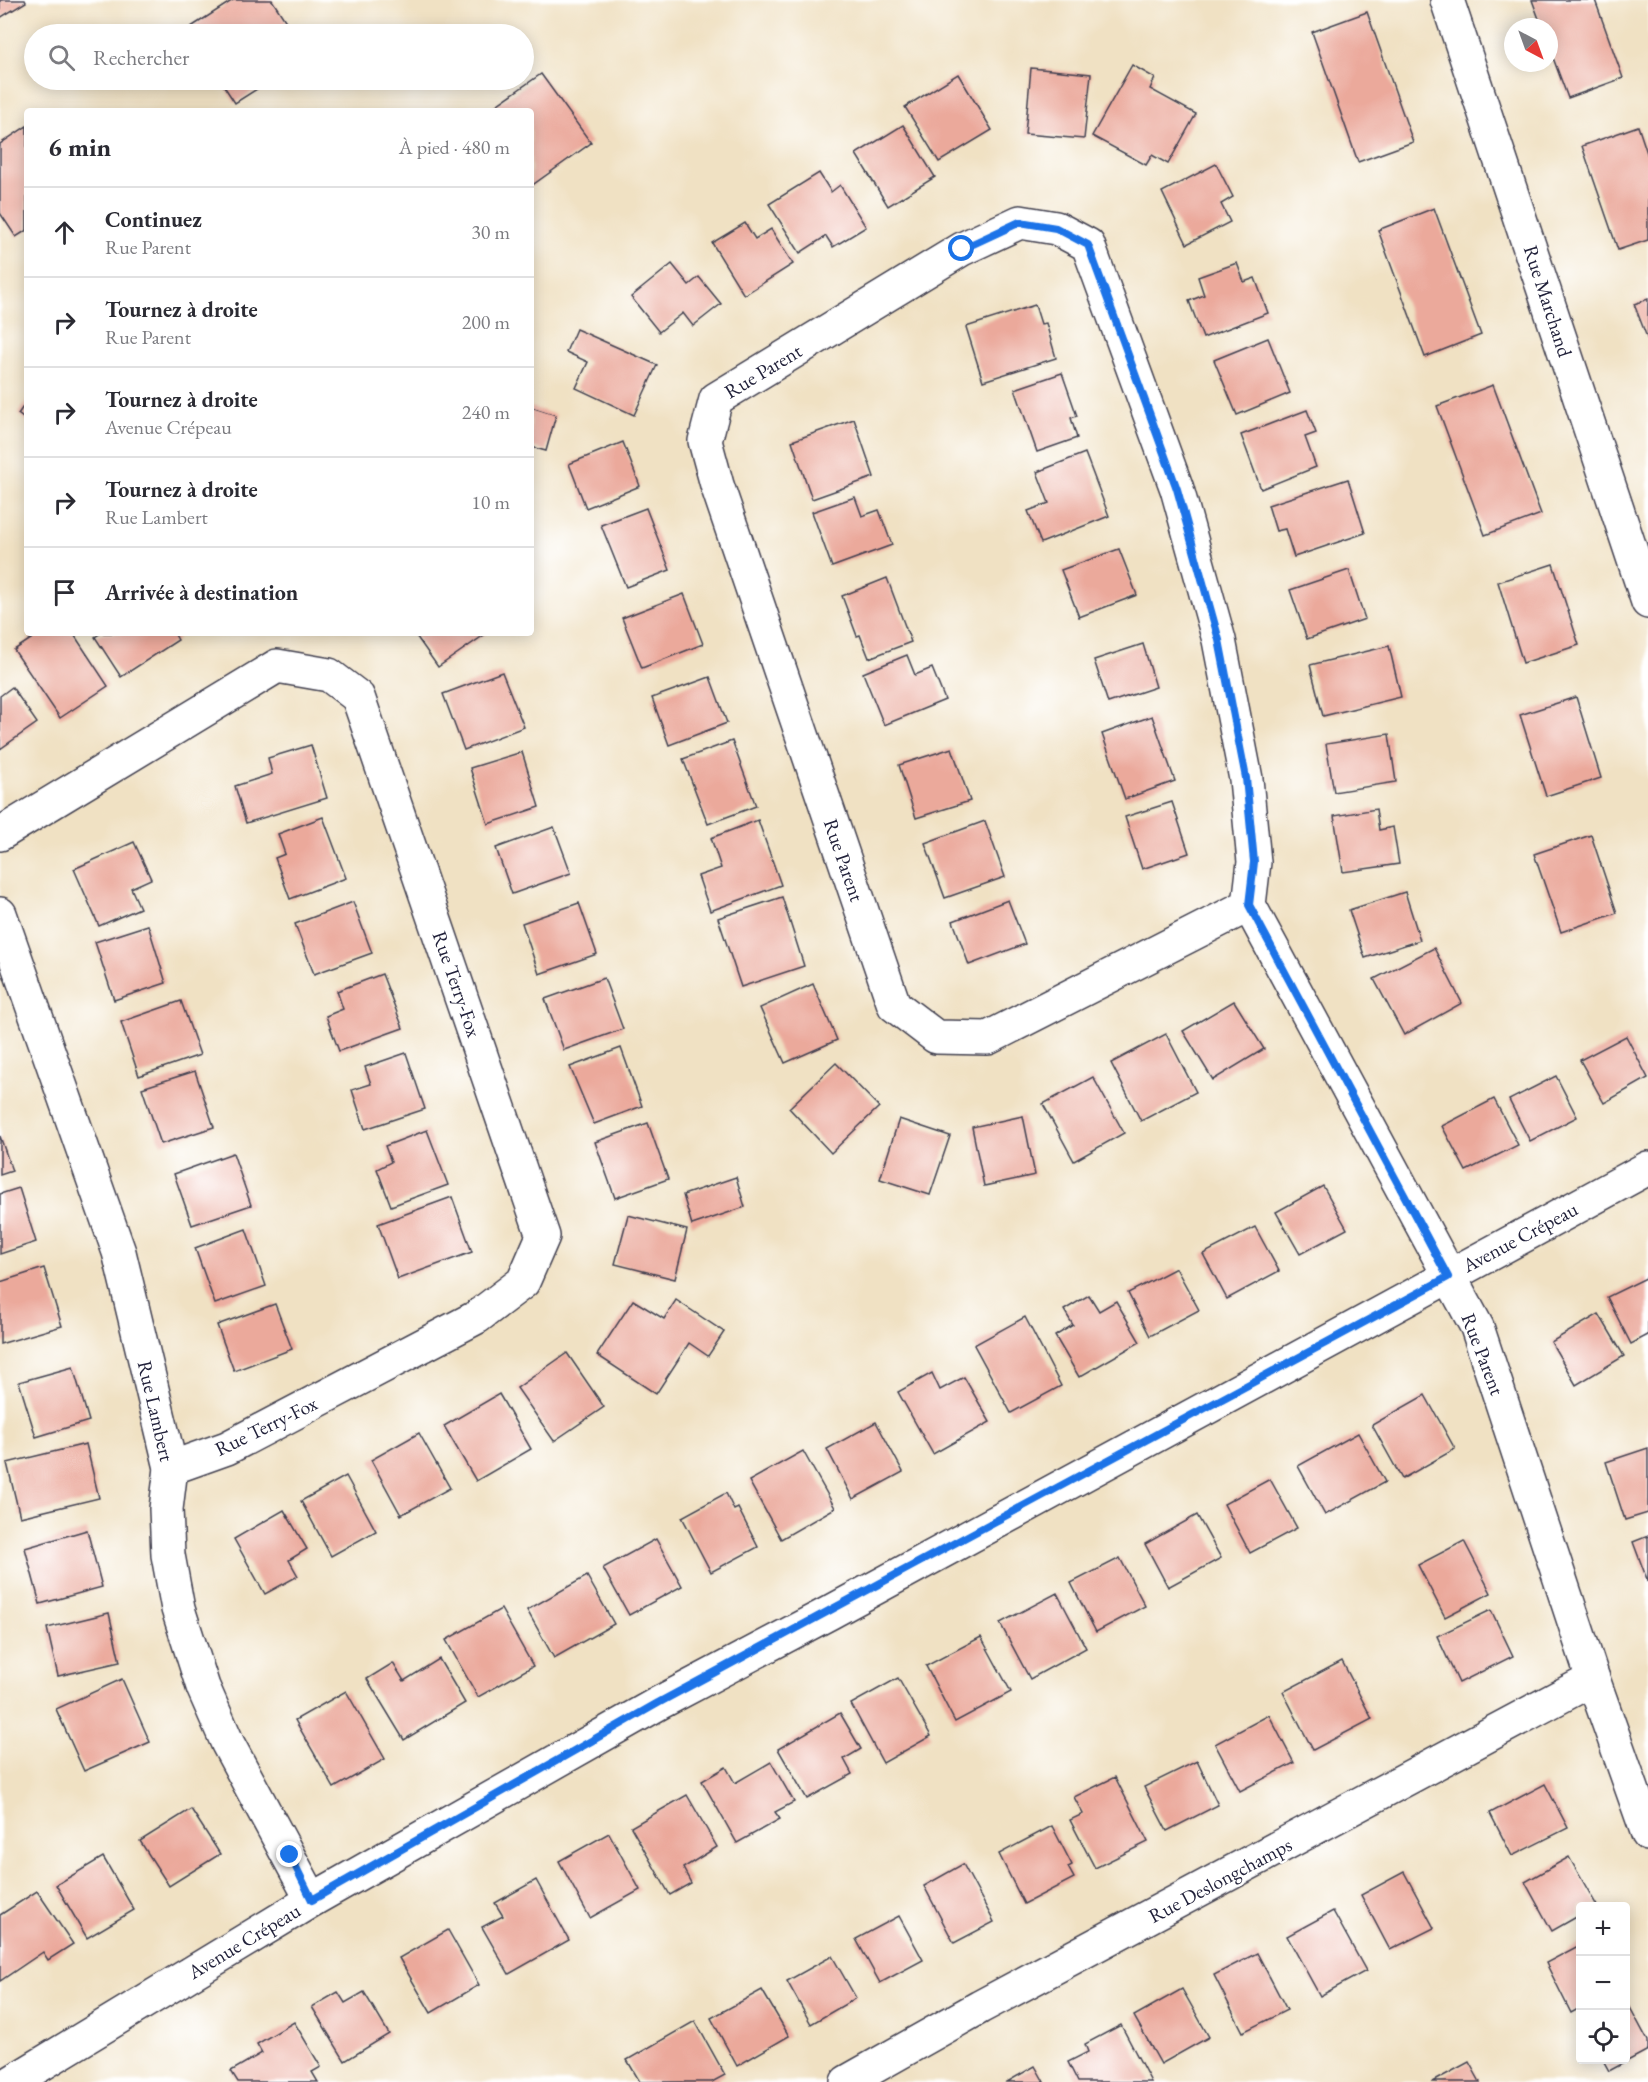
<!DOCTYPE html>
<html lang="fr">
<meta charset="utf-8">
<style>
body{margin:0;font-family:"EB Garamond",serif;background:#f2f2f3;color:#2b2b33}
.controls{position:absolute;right:18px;bottom:18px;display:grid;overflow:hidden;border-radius:6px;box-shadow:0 3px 15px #0003}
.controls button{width:54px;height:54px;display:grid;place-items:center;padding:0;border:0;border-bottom:2px solid #e1e1e2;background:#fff;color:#2b2b33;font:30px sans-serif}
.compass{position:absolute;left:1504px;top:18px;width:54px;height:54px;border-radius:50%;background:#fff;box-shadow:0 3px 15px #0003;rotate:139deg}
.stop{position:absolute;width:18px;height:18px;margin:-14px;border:4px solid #1a73e8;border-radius:50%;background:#fff}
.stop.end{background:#1a73e8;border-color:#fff;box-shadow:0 2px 6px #0008}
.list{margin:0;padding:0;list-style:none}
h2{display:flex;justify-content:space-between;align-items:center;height:78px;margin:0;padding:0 24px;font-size:26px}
h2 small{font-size:20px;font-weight:400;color:#7c7c81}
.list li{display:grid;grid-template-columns:39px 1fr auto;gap:18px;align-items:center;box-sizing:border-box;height:90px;padding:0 24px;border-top:2px solid #e1e1e2}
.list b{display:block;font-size:22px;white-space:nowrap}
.list p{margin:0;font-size:20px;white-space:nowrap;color:#7c7c81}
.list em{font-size:20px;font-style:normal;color:#7c7c81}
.icon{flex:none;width:33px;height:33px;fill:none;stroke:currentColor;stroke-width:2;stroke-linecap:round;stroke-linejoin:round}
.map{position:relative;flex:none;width:1648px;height:2082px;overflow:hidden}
.search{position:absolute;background:#fff;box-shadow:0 3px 15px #0003;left:24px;top:24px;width:510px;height:66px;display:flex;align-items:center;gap:15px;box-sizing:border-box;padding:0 21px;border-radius:33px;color:#7c7c81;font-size:22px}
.panel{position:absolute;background:#fff;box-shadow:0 3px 15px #0003;left:24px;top:108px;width:510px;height:528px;border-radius:6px}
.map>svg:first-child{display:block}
</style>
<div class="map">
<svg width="1648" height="2082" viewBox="0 0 1648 2082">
<rect width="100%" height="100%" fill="#fff"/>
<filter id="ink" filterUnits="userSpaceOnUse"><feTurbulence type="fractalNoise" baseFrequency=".0167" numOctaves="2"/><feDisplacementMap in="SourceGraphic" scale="12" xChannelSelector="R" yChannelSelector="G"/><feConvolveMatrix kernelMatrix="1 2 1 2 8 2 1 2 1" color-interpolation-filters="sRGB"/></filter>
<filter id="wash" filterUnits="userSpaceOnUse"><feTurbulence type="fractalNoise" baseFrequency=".008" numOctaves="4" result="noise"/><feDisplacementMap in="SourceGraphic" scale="24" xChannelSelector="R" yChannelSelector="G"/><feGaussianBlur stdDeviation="1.35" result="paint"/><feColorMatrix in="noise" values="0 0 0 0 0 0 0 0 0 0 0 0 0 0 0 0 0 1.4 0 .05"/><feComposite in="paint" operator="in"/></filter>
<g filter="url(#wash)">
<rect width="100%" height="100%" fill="#f0e1c3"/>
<g id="blocks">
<g fill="#eba99b">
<polygon points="0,0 25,0 26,2 0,18"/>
<polygon points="233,0 272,0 294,34 192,34 188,29"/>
<polygon points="1532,0 1595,0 1623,78 1568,98 1549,47 1549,27 1542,27"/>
<polygon points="1367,12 1413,142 1358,162 1312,32"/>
<polygon points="1132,65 1155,78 1150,89 1196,114 1168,164 1152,155 1146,165 1092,136"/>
<polygon points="1031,68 1091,74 1084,139 1025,134"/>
<polygon points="541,74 591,143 531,186 531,111 488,111"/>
<polygon points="958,74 992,130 939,162 905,107"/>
<polygon points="220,80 271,80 235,103"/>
<polygon points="903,125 935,177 888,206 856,154"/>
<polygon points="27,126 27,230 16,237 0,213 0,144"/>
<polygon points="1638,126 1648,156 1648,240 1618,250 1582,146"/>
<polygon points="1216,164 1233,197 1221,204 1230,222 1187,244 1162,192"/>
<polygon points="819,173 831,192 840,185 866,227 833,247 826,236 800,253 769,204"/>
<polygon points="1434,208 1481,335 1425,357 1378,230"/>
<polygon points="745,223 755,239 771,229 793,264 744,295 712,243"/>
<polygon points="1237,263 1244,282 1255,278 1268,313 1203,338 1189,301 1204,295 1198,277"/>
<polygon points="672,264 689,285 699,277 721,304 693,326 683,313 659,332 631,297"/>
<polygon points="1648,299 1648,340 1634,304"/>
<polygon points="1035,305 1041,324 1046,323 1056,358 983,381 966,327"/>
<polygon points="576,329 657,365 634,415 576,388 588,362 566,352"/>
<polygon points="1268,338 1290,393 1237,415 1214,360"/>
<polygon points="1062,373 1077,416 1071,418 1077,438 1037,452 1015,389"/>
<polygon points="1493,385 1541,514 1485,535 1437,406"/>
<polygon points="27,401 27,421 18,414"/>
<polygon points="531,407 556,415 546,451 531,447"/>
<polygon points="1307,410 1316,433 1305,437 1316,467 1261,489 1241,435"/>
<polygon points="854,419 874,477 812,499 792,441"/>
<polygon points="623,442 640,486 586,508 569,464"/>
<polygon points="1085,453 1109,516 1041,543 1028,511 1049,503 1037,472"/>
<polygon points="1348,479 1365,533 1294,557 1285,529 1276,531 1268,505"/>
<polygon points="855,497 862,516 879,510 892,545 832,567 812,512"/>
<polygon points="646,508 670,570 626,587 601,525"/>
<polygon points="1119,549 1137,595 1079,617 1061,570"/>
<polygon points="1553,564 1579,645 1523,663 1498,582"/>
<polygon points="1349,570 1365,619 1307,639 1290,590"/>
<polygon points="887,578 911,642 869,658 860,635 857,636 842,596"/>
<polygon points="684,594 703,644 642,668 622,618"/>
<polygon points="40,633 73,633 108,686 60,718 14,650"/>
<polygon points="101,633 174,633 178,640 121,677 95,637"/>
<polygon points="414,633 487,633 438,667"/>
<polygon points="1143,644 1156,687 1108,703 1094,660"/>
<polygon points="1389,646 1401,697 1323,716 1310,665"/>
<polygon points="907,655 915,675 932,668 945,700 884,725 863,673"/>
<polygon points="502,672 524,727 464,750 443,694"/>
<polygon points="710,677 727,723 669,745 652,698"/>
<polygon points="12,687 37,723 0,749 0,696"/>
<polygon points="1576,697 1601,778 1546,796 1520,715"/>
<polygon points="1152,716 1175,781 1125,799 1102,734"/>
<polygon points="1389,734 1396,782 1334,792 1326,744"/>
<polygon points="732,741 756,806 708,824 683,759"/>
<polygon points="311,745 327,798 246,823 235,786 272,774 268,758"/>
<polygon points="952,748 970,801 916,818 899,765"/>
<polygon points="522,752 539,807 488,824 470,768"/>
<polygon points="1172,802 1189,853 1142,869 1125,817"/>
<polygon points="1376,809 1379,830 1393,827 1399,864 1343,872 1334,816"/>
<polygon points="323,817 346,878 290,899 275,858 285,854 278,834"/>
<polygon points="758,820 781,885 710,911 698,876 721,868 711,838"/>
<polygon points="985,821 1005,877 945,898 925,843"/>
<polygon points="554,827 571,873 512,894 496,848"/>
<polygon points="1591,835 1617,913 1561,932 1534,854"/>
<polygon points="134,842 151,879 131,888 140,908 99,926 74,869"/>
<polygon points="1405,892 1420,940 1365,958 1349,910"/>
<polygon points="782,897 804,966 741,987 718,918"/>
<polygon points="1008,900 1025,944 969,965 953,921"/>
<polygon points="353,902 372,953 314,974 295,924"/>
<polygon points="579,903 597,954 539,974 522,923"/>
<polygon points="148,925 166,983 114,1000 95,942"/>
<polygon points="1434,948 1462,1003 1404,1035 1374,979"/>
<polygon points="382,974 403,1028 339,1051 326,1016 343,1009 337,991"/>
<polygon points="604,978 623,1029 564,1050 545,999"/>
<polygon points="813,984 837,1040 785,1063 760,1008"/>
<polygon points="181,1001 200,1055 139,1076 121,1022"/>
<polygon points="1234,1001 1264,1049 1213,1080 1183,1031"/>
<polygon points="1166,1034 1196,1092 1141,1121 1111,1063"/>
<polygon points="1626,1036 1648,1078 1604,1103 1580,1060"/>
<polygon points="621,1048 642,1106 594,1124 570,1067"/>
<polygon points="406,1053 425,1109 365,1129 352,1090 371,1084 365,1067"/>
<polygon points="836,1063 879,1107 831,1153 789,1108"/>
<polygon points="195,1071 214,1127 161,1144 142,1088"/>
<polygon points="1556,1076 1577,1117 1530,1141 1509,1100"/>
<polygon points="1093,1077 1124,1133 1074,1161 1043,1104"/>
<polygon points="1494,1099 1518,1145 1466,1171 1442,1126"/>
<polygon points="1023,1116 1035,1175 984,1186 972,1127"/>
<polygon points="899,1119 950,1136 930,1195 880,1179"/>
<polygon points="648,1123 668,1179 615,1198 595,1142"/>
<polygon points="427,1130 448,1185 391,1206 377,1169 391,1162 385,1146"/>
<polygon points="0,1136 12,1171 0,1175"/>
<polygon points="233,1153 251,1205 192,1225 174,1174"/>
<polygon points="736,1177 745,1207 692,1225 683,1195"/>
<polygon points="1323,1186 1347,1229 1300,1254 1276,1212"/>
<polygon points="19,1188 36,1242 0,1254 0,1194"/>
<polygon points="452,1197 472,1252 398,1279 378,1224"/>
<polygon points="628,1215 687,1230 675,1279 615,1264"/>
<polygon points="1255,1227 1279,1271 1227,1299 1203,1254"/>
<polygon points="246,1229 266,1286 215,1304 195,1248"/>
<polygon points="44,1268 62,1326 0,1344 0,1282"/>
<polygon points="1176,1268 1199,1310 1150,1336 1128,1293"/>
<polygon points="1648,1277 1648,1335 1631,1344 1607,1297"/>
<polygon points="1089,1295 1099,1311 1116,1301 1140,1342 1079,1377 1055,1336 1073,1325 1064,1310"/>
<polygon points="633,1300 664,1319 676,1300 724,1332 708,1356 689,1343 656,1394 597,1355"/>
<polygon points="275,1304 292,1349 234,1371 217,1325"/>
<polygon points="1599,1314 1624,1356 1576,1385 1551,1342"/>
<polygon points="1025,1317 1061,1386 1011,1413 974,1345"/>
<polygon points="567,1353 604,1407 554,1441 517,1388"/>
<polygon points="73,1367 89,1421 36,1437 19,1382"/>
<polygon points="932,1373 940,1390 964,1377 990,1422 933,1454 898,1392"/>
<polygon points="499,1394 531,1449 476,1481 444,1426"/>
<polygon points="1425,1395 1455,1449 1402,1479 1372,1425"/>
<polygon points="876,1422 903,1472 853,1499 827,1449"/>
<polygon points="419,1433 450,1488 401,1515 371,1460"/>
<polygon points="1358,1433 1385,1482 1325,1515 1298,1466"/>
<polygon points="86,1444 99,1498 20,1517 7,1463"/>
<polygon points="1648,1448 1648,1513 1625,1520 1606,1462"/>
<polygon points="803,1451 835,1508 781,1539 749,1481"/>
<polygon points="346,1476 376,1531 331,1556 301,1501"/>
<polygon points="1270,1479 1297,1528 1250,1553 1224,1504"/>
<polygon points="726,1493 734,1510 738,1508 758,1547 711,1572 682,1517"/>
<polygon points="284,1510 307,1549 289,1560 298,1576 265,1594 234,1539"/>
<polygon points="1197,1515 1221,1558 1168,1587 1145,1544"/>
<polygon points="87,1530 102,1587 40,1604 25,1548"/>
<polygon points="1648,1536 1648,1582 1633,1542"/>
<polygon points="656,1539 682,1586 629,1615 603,1568"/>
<polygon points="1464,1541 1491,1593 1445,1617 1418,1565"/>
<polygon points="1120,1558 1145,1606 1096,1632 1071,1583"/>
<polygon points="587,1576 614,1624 554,1658 527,1610"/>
<polygon points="1057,1593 1086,1648 1030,1679 1000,1623"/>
<polygon points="501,1609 533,1666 478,1697 446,1640"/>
<polygon points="1491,1610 1513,1656 1459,1683 1437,1636"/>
<polygon points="109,1613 120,1662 58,1676 47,1628"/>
<polygon points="981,1637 1011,1692 955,1722 926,1666"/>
<polygon points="439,1659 465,1703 404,1740 367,1679 393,1663 404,1681"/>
<polygon points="1342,1661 1372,1719 1313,1750 1283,1692"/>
<polygon points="898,1678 931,1736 883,1763 851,1704"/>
<polygon points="122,1679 150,1742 84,1771 56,1709"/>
<polygon points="346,1691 385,1759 334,1788 295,1720"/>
<polygon points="840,1713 861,1749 844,1759 852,1774 807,1799 778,1749"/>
<polygon points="1269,1715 1294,1763 1240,1791 1215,1744"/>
<polygon points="1197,1761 1218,1805 1167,1831 1144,1787"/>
<polygon points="771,1762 794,1802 775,1812 780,1819 737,1843 702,1781 726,1767 735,1783"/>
<polygon points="1115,1777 1148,1842 1095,1868 1070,1820 1083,1814 1074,1797"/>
<polygon points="1545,1784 1568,1828 1512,1856 1490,1813"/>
<polygon points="687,1795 717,1847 683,1868 691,1883 670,1895 631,1827"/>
<polygon points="191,1809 220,1854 169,1886 140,1841"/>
<polygon points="1052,1826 1072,1865 1068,1867 1074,1878 1024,1904 999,1854"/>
<polygon points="609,1833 640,1890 590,1918 559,1861"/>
<polygon points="103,1857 134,1910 87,1938 56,1885"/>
<polygon points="1569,1857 1597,1906 1580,1906 1580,1915 1552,1931 1525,1882"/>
<polygon points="963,1864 994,1922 954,1943 924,1886"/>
<polygon points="1404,1872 1434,1928 1390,1950 1361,1895"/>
<polygon points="536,1880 569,1940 509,1974 482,1927 503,1916 495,1903"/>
<polygon points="37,1891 73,1944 48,1960 43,1952 0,1981 0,1915"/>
<polygon points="1333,1911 1366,1971 1320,1996 1287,1936"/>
<polygon points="899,1916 923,1960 880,1983 856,1939"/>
<polygon points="448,1930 479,1985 431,2013 399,1958"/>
<polygon points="1580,1945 1580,2008 1571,2013 1546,1963"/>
<polygon points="1257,1953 1287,2010 1243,2032 1214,1975"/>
<polygon points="832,1956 856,1998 811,2024 787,1981"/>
<polygon points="1182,1989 1209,2037 1161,2064 1134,2016"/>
<polygon points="762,1990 789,2036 737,2066 711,2018"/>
<polygon points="338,1992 345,2003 364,1992 389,2034 345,2061 312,2007"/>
<polygon points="1626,2000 1648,2041 1648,2050 1609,2071 1603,2060 1626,2060"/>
<polygon points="695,2021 725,2075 712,2082 640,2082 627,2060"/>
<polygon points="294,2022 321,2067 312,2072 318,2082 238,2082 231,2071 262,2053 257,2044"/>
<polygon points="1121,2025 1151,2082 1078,2082 1068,2062 1088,2052 1085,2044"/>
<polygon points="1469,2062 1480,2082 1432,2082"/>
<polygon points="1035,2066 1044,2082 1007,2082"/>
</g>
</g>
</g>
<g filter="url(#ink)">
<use href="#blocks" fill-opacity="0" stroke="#413f4f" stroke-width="1.5"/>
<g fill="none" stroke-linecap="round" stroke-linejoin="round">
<g stroke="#413f4f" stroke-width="36">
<g id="street">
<polyline points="1447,0 1648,602"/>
<polyline points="0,834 277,666 329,675 358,697 543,1236 523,1282 477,1317 227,1448 171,1468"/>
<polyline points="1249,905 988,1038 936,1037 894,1005 717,485 705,441 716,399 962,249 1020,222 1056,228 1088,245 1177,489 1219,640 1246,779 1254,862 1249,905 1477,1327 1593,1679 1648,1834"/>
<polyline points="0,914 119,1252 171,1468 166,1509 168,1555 178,1609 203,1687 228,1744 312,1900"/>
<polyline points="12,2082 312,1900 659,1703 829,1613 1648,1168"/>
<polyline points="847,2082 980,2007 1593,1679"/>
</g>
</g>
<use href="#street" stroke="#fff" stroke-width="33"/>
</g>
</g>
<g fill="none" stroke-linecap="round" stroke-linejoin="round" filter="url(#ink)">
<polyline stroke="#1a73e8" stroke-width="8" points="290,1855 312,1900 658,1703 1448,1277 1249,905 1254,862 1246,778 1219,640 1177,489 1088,245 1056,228 1020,222 962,249"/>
</g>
<g text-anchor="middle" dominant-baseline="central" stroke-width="4.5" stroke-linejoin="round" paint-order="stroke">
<g font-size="20" fill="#22223b" stroke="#fff">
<text transform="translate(1548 301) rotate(72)">Rue Marchand</text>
<text transform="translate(763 371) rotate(-31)">Rue Parent</text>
<text transform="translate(844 860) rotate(71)">Rue Parent</text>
<text transform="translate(457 984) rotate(71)">Rue Terry-Fox</text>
<text transform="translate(1520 1237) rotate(-28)">Avenue Crépeau</text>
<text transform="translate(1483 1354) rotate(69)">Rue Parent</text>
<text transform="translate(156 1411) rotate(77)">Rue Lambert</text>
<text transform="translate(266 1426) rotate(-26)">Rue Terry-Fox</text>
<text transform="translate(1220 1880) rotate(-28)">Rue Deslongchamps</text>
<text transform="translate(244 1941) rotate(-31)">Avenue Crépeau</text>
</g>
</g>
</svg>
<div class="controls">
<button>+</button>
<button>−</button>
<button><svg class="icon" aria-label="locate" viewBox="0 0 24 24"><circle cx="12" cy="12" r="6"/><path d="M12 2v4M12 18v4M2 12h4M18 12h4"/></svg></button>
</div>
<svg class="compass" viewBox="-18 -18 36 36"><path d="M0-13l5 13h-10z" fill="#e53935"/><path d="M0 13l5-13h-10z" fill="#7c7c81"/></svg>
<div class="stop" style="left:962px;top:249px"></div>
<div class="stop end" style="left:290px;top:1855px"></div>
<div class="search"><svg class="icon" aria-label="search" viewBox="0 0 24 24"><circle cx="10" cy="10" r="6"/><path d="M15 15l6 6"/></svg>Rechercher</div>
<section class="panel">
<h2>6 min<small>À pied · 480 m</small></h2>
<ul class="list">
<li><svg class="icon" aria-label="ahead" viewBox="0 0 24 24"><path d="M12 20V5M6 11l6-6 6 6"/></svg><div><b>Continuez</b><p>Rue Parent</p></div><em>30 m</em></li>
<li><svg class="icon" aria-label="right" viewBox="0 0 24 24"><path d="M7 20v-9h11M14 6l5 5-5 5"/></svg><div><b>Tournez à droite</b><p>Rue Parent</p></div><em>200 m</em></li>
<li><svg class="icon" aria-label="right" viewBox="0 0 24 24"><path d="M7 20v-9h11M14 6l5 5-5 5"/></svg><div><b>Tournez à droite</b><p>Avenue Crépeau</p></div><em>240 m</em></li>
<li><svg class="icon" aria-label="right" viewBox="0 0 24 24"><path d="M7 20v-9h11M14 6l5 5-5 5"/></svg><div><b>Tournez à droite</b><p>Rue Lambert</p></div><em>10 m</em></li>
<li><svg class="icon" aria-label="arrive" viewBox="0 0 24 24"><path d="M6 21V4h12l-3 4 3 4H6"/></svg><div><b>Arrivée à destination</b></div></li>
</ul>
</section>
</div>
